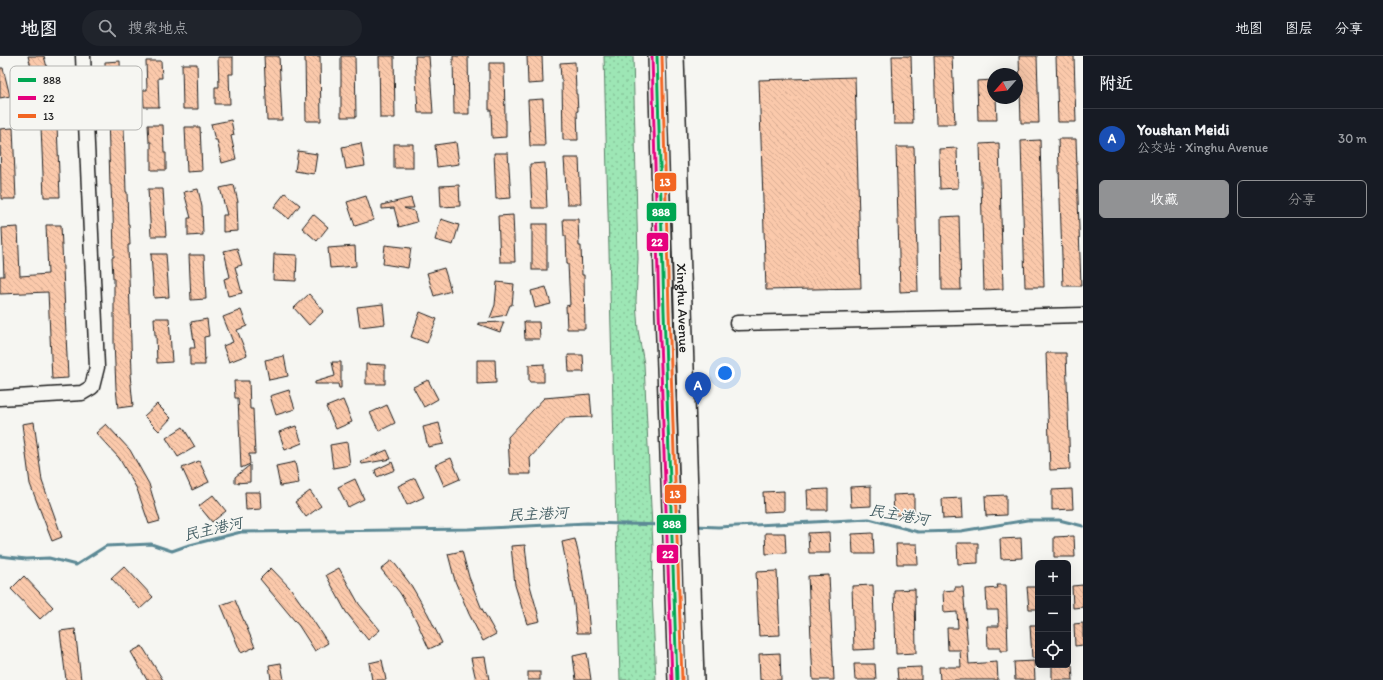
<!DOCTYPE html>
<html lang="zh">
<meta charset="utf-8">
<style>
body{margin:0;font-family:Itim,"LXGW WenKai TC",sans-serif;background:#20242c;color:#f1f3f6}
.controls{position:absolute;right:12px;bottom:12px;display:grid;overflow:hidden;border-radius:6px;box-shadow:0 4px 16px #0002}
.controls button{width:36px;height:36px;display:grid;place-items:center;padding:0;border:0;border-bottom:1px solid #363941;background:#171b24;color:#f1f3f6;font:20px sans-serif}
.compass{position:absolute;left:987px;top:12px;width:36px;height:36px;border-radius:50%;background:#171b24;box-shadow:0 4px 16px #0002;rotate:242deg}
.you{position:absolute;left:725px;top:317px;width:14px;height:14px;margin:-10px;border:3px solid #fff;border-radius:50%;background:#1a73e8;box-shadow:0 0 0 6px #1a73e833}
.badge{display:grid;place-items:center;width:26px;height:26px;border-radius:50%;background:#919294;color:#fff;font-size:13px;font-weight:700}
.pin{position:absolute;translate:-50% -33px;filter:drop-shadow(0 1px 2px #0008)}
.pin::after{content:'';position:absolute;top:21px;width:14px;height:12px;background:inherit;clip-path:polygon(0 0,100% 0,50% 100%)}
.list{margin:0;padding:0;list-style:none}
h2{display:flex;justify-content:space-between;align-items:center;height:52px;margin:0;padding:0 16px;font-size:17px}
h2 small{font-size:13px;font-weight:400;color:#9ea1a6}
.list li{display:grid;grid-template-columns:26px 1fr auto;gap:12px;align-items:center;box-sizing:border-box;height:60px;padding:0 16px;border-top:1px solid #363941}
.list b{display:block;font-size:15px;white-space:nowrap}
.list p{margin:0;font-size:13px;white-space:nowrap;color:#9ea1a6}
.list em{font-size:13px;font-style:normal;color:#9ea1a6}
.actions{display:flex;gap:8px;padding:12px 16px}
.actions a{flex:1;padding:9px 0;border:1px solid #919294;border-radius:6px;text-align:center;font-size:14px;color:#919294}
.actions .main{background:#919294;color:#fff}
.icon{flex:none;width:22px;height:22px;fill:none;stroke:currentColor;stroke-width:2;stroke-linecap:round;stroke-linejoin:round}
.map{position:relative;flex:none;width:1083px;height:624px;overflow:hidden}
header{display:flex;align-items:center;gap:24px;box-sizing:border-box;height:56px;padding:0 20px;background:#171b24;border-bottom:1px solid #363941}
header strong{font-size:19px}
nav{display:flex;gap:22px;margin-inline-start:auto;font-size:14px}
.search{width:280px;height:36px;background:#20242c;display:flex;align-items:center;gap:10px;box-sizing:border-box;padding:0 14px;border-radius:22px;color:#9ea1a6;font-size:15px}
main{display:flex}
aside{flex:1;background:#171b24}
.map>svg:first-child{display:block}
</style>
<header>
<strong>地图</strong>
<div class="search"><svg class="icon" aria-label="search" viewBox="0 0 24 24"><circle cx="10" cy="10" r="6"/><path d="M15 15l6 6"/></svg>搜索地点</div>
<nav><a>地图</a><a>图层</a><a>分享</a></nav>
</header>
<main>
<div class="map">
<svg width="1083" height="624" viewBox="0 0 1083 624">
<defs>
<pattern id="grass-dots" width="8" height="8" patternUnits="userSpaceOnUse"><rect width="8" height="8" fill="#9de6b5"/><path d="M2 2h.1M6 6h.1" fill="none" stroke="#87c59b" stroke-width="1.8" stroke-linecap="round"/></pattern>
<pattern id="building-back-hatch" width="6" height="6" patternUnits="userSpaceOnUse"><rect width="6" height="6" fill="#fbc9ab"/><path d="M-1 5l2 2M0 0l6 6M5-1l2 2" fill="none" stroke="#d7ac93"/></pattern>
</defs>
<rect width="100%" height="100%" fill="#f6f6f2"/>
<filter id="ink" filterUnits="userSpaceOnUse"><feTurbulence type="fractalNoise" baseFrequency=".025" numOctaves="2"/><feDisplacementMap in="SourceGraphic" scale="8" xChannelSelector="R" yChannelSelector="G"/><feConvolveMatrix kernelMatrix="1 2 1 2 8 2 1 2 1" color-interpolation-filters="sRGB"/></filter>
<g filter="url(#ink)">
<polygon fill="url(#grass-dots)" stroke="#5c8168" points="604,0 633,0 638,203 636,245 638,274 644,308 653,492 652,538 656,624 620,624"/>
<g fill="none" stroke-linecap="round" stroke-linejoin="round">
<g stroke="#5c8995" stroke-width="3">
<polyline points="695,470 718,471 869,463 918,476 961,475 1027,464 1059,464 1083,470"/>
<polyline points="0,500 26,503 49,502 76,509 106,490 151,488 172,495 186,490 241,476 468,473 587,467 667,469"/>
</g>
</g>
<g fill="url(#building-back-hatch)" stroke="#1c1c1c">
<polygon points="28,0 44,0 52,30 37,33"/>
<polygon points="264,0 279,0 282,64 267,64"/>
<polygon points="305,0 320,0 321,65 306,65"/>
<polygon points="341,0 355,0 356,61 341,61"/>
<polygon points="379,0 394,0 395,62 380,62"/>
<polygon points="415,0 429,0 433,57 418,57"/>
<polygon points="453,0 468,0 469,58 454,58"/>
<polygon points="527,0 542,0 543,27 528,28"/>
<polygon points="892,0 911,0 913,68 894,68"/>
<polygon points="934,0 952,0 955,68 936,68"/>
<polygon points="1019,0 1037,0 1039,67 1021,67"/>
<polygon points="1056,0 1074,0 1076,66 1058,66"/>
<polygon points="218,1 233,1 233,18 229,18 230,48 215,48 215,31 219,31"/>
<polygon points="120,5 122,71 124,71 126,136 127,136 128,168 129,168 130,189 128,189 132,318 130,318 133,350 118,352 116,332 114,286 114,222 113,222 112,201 114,201 113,156 112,156 111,129 110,129 108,58 106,58 105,6"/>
<polygon points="146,5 161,5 162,22 158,22 159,51 144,51 143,34 147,34"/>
<polygon points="575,6 576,38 577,38 578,55 577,55 578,84 563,84 562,24 561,24 560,7"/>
<polygon points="489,7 504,7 505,64 506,64 506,81 492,82 491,54 489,54"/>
<polygon points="182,8 197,8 198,53 183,53"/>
<polygon points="0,12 3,12 10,40 0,42"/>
<polygon points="855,21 861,232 766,234 759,24"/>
<polygon points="993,24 993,42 996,42 997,64 978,64 977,25"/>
<polygon points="543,43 545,90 530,90 528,44"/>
<polygon points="231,64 234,79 231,80 236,103 222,107 217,84 215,84 211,68"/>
<polygon points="148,69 163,69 164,97 166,97 166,114 151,114 151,86 149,86"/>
<polygon points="57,70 60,141 44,141 41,71"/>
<polygon points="185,71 200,71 202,115 187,116"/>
<polygon points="13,72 16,143 1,143 0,73"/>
<polygon points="1058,83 1076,83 1081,230 1063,230"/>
<polygon points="1040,84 1044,231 1025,231 1021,85"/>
<polygon points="456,86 459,108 437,111 435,89"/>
<polygon points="361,87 365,110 346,113 342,91"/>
<polygon points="999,87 1003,233 984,234 980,88"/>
<rect x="394" y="88" width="19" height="24"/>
<polygon points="896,91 914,91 918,235 900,236"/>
<polygon points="957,92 958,132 940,133 939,93"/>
<polygon points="298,95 317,98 314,118 295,115"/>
<polygon points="494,97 508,97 511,142 496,143"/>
<polygon points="564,102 579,102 581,148 567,148"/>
<polygon points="545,107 547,152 532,152 530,108"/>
<polygon points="234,129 238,146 237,146 238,175 223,176 223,159 227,159 220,132"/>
<polygon points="459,129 460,150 441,151 440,130"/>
<polygon points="148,133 163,133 166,180 151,180"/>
<polygon points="198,133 202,151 203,179 188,180 188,162 191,162 184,136"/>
<polygon points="285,137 300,149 289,163 274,151"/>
<polygon points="366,140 374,164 355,170 347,146"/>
<polygon points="411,142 414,152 404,152 414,155 417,166 399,171 394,152 382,153 382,149"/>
<polygon points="313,158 328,171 317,185 302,172"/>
<polygon points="513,159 515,206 500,206 498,160"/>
<polygon points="959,160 961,234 942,234 941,161"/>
<polygon points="441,163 459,169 453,189 435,184"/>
<polygon points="563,163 578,163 579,190 581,190 582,219 584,219 585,273 567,273 566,250 570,249 568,208 567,208 566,180 564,180"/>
<rect x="532" y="168" width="15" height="46"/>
<polygon points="46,169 61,169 68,322 52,323 48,236 0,238 0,220 4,220 2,172 18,171 20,220 48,218"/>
<polygon points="385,189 411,192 408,212 383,208"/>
<polygon points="355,190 356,210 330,212 328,192"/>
<polygon points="237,192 242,209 235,211 242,237 228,240 224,223 230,221 224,195"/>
<polygon points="151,198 166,198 169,241 154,242"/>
<polygon points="274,198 297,199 296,225 273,224"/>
<polygon points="189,199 204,199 206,243 191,244"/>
<polygon points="444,212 451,235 434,240 427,217"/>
<polygon points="497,226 514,228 512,249 510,249 506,259 490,262 495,249"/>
<polygon points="546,231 551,248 535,252 531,235"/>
<polygon points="309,238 324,255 309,269 294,252"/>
<polygon points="383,248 385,268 360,271 357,251"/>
<polygon points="241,254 247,270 237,274 247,299 229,306 223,290 233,286 223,261"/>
<polygon points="420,256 437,263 427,287 411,281"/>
<polygon points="154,262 169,262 172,306 157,307 156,279 155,279"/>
<polygon points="207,263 209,280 204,281 205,309 190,309 190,292 195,292 191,266"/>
<polygon points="504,266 500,276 478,268 478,267"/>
<polygon points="524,266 539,266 540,283 525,283"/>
<polygon points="1046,297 1066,297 1070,413 1050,414"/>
<polygon points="568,299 583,299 584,316 569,316"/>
<polygon points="284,300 288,320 269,324 265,304"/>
<polygon points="477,304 495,304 496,327 477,328"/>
<polygon points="332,306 341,306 341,332 339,332 338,328 315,328 315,326 335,320"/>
<polygon points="366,308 385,309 385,328 366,328"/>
<polygon points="544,308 544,326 529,326 529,309"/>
<polygon points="428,324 438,343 424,351 413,331"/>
<polygon points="234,325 249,325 250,353 253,353 255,398 249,398 250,408 241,412 238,342 235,342"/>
<polygon points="289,334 295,353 276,359 270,340"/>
<polygon points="590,338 592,361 566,362 530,402 531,418 510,418 508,381 544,342"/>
<polygon points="343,344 352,366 336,373 326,351"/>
<polygon points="157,348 171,362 159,375 144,360"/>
<polygon points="387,349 395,367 379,375 370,357"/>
<polygon points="34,366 42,425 62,481 52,485 30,428 22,368"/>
<polygon points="439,367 444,388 428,391 423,371"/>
<polygon points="106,368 130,394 149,428 160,465 149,468 137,433 119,402 96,377"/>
<polygon points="296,370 302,387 285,394 279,376"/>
<polygon points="183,371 195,391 178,401 166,382"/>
<polygon points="347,386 350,409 333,412 330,389"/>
<polygon points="387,394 391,403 362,408 361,405"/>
<polygon points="451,402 460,423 444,430 435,409"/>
<polygon points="199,405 209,426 192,434 182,412"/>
<polygon points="295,406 299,427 280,430 276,410"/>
<polygon points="392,406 395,414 377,421 375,414"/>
<polygon points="250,409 250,426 235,427 235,421"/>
<polygon points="415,422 424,441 407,449 398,430"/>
<polygon points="355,423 364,443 348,451 338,431"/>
<polygon points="871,430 871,450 851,451 850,431"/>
<polygon points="828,433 828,454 808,454 807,434"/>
<polygon points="1072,433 1073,453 1052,454 1052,434"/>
<polygon points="310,435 321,450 306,461 295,446"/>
<polygon points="784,435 784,455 764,456 763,436"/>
<polygon points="245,436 260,436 261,453 246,454"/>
<polygon points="914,438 914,459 894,459 893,439"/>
<polygon points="213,439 226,455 212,466 199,450"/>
<polygon points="1006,439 1006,459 986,460 985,440"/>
<polygon points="962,442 963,462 943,463 942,443"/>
<polygon points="829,476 830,497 809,497 808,477"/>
<polygon points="765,477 785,477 786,497 766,498"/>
<polygon points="873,477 874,498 853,498 852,478"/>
<polygon points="1074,480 1075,501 1054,501 1054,481"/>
<polygon points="1021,482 1022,502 1001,503 1000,483"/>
<polygon points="575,483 582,513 587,546 590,577 577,577 574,548 562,486"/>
<polygon points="957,487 978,487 978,507 958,508"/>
<polygon points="896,488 917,488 918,508 897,508"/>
<polygon points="525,489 529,526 540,565 527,568 515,529 511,490"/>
<polygon points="462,495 469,521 481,551 496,578 483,585 469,558 455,525 448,498"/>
<polygon points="392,504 411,529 428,558 442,587 429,593 416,564 400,537 381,513"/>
<polygon points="124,510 153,541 140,553 111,522"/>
<polygon points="271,512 291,533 310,560 328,587 315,595 299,570 260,523"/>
<polygon points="339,512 359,548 380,574 368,584 346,556 326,519"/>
<polygon points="777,515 780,579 759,580 756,516"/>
<polygon points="829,519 834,624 813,624 808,520"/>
<polygon points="24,520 53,551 40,563 11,533"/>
<polygon points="873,529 875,593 854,594 852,530"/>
<polygon points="997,529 1006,529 1008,595 1000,595 1000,592 988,592 987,570 999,570 998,554 987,554 986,533 998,532"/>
<polygon points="1083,529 1083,551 1073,552 1072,530"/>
<polygon points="955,531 963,531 969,608 997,606 998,624 940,624 939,611 961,611 960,594 948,594 947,572 958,572 957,556 944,557 943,535 955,534"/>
<polygon points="1027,531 1038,531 1038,553 1029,553"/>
<polygon points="915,533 916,597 896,598 894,534"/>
<polygon points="235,544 255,591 241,597 221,549"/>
<polygon points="1083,567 1083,589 1075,590 1074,568"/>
<polygon points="1030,569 1038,569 1038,602 1032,602"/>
<polygon points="75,573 81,624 66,624 60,575"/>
<polygon points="142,590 163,624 147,624 131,596"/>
<polygon points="587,597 591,624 576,624 573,600"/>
<polygon points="780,597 781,624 760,624 759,598"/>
<polygon points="485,601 489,624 476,624 471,602"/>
<polygon points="382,604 386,624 372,624 369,607"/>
<polygon points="1034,605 1035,624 1015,624 1014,606"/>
<polygon points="281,607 284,624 271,624 269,609"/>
<polygon points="854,608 875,608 876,624 855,624"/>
<polygon points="1052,609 1072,609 1073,624 1052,624"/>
<polygon points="921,611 921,624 898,624 897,612"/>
<rect x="528" y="616" width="12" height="8"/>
</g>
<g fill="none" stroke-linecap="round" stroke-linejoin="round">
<g stroke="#1c1c1c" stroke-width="17">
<g id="minor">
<polyline points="737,267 1083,259"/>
<polyline points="0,342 82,337 92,331 97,311 83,0"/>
</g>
</g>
<g stroke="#1c1c1c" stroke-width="20">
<g id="major">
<polyline points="657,0 664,255 677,624"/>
<path id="s1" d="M675,0L695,624"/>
</g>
</g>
<use href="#minor" stroke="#f6f6f2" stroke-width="14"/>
<use href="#major" stroke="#f6f6f2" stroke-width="17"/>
<g stroke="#f6f6f2" stroke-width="6">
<polyline id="bus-1" points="657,0 664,255 677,624"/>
</g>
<g stroke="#f6f6f2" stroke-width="6">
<polyline id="bus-2" points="652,0 659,255 672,624"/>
</g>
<g stroke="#f6f6f2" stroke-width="6">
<polyline id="bus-3" points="662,0 669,255 682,624"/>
</g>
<use href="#bus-1" stroke="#00a651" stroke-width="3"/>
<use href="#bus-2" stroke="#e5007d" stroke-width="3"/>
<use href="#bus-3" stroke="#f26522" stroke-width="3"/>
</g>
</g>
<g text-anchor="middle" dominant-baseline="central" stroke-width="3" stroke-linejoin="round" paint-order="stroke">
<g font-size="14" fill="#1c1c1c" stroke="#f6f6f2">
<text stroke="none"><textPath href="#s1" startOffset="252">Xinghu Avenue</textPath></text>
</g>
<g font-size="15" font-style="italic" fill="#415c62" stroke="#f6f6f2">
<text transform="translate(538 458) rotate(-3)">民主港河</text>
<text transform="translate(899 459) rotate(10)">民主港河</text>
<text transform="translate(213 473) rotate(-13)">民主港河</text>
</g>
</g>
<rect x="10" y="10" width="132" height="64" rx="6" fill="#f6f6f2" stroke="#b5b5b2" stroke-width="1"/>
<rect x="18" y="22" width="18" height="4" fill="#00a651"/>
<rect x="18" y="40" width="18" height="4" fill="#e5007d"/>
<rect x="18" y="58" width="18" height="4" fill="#f26522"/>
<g font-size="11" fill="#1c1c1c">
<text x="43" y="28">888</text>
<text x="43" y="46">22</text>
<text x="43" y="64">13</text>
</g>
<g stroke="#f6f6f2" stroke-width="1.5">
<rect x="654" y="116" width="23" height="20" rx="4" fill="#f26522"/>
<rect x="646" y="146" width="31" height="20" rx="4" fill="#00a651"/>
<rect x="646" y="176" width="23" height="20" rx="4" fill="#e5007d"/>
<rect x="664" y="428" width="23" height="20" rx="4" fill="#f26522"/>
<rect x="656" y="458" width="31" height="20" rx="4" fill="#00a651"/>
<rect x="656" y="488" width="23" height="20" rx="4" fill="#e5007d"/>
</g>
<g font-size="11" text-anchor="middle" font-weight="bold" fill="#fff">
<text x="665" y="130">13</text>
<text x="661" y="160">888</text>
<text x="657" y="190">22</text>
<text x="675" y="442">13</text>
<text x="672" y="472">888</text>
<text x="668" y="502">22</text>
</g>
</svg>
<div class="controls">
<button>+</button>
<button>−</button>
<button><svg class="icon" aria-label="locate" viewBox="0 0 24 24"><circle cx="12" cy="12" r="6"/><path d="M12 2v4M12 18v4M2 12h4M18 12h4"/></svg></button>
</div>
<svg class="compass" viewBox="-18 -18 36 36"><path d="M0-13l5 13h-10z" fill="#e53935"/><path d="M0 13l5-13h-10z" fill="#9ea1a6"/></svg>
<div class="you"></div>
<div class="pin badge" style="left:698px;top:349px;background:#1a4fb4">A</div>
</div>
<aside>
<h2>附近<small></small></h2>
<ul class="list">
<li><span class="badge" style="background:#1a4fb4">A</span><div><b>Youshan Meidi</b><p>公交站 · Xinghu Avenue</p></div><em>30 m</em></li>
</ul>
<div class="actions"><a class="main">收藏</a><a>分享</a></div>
</aside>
</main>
